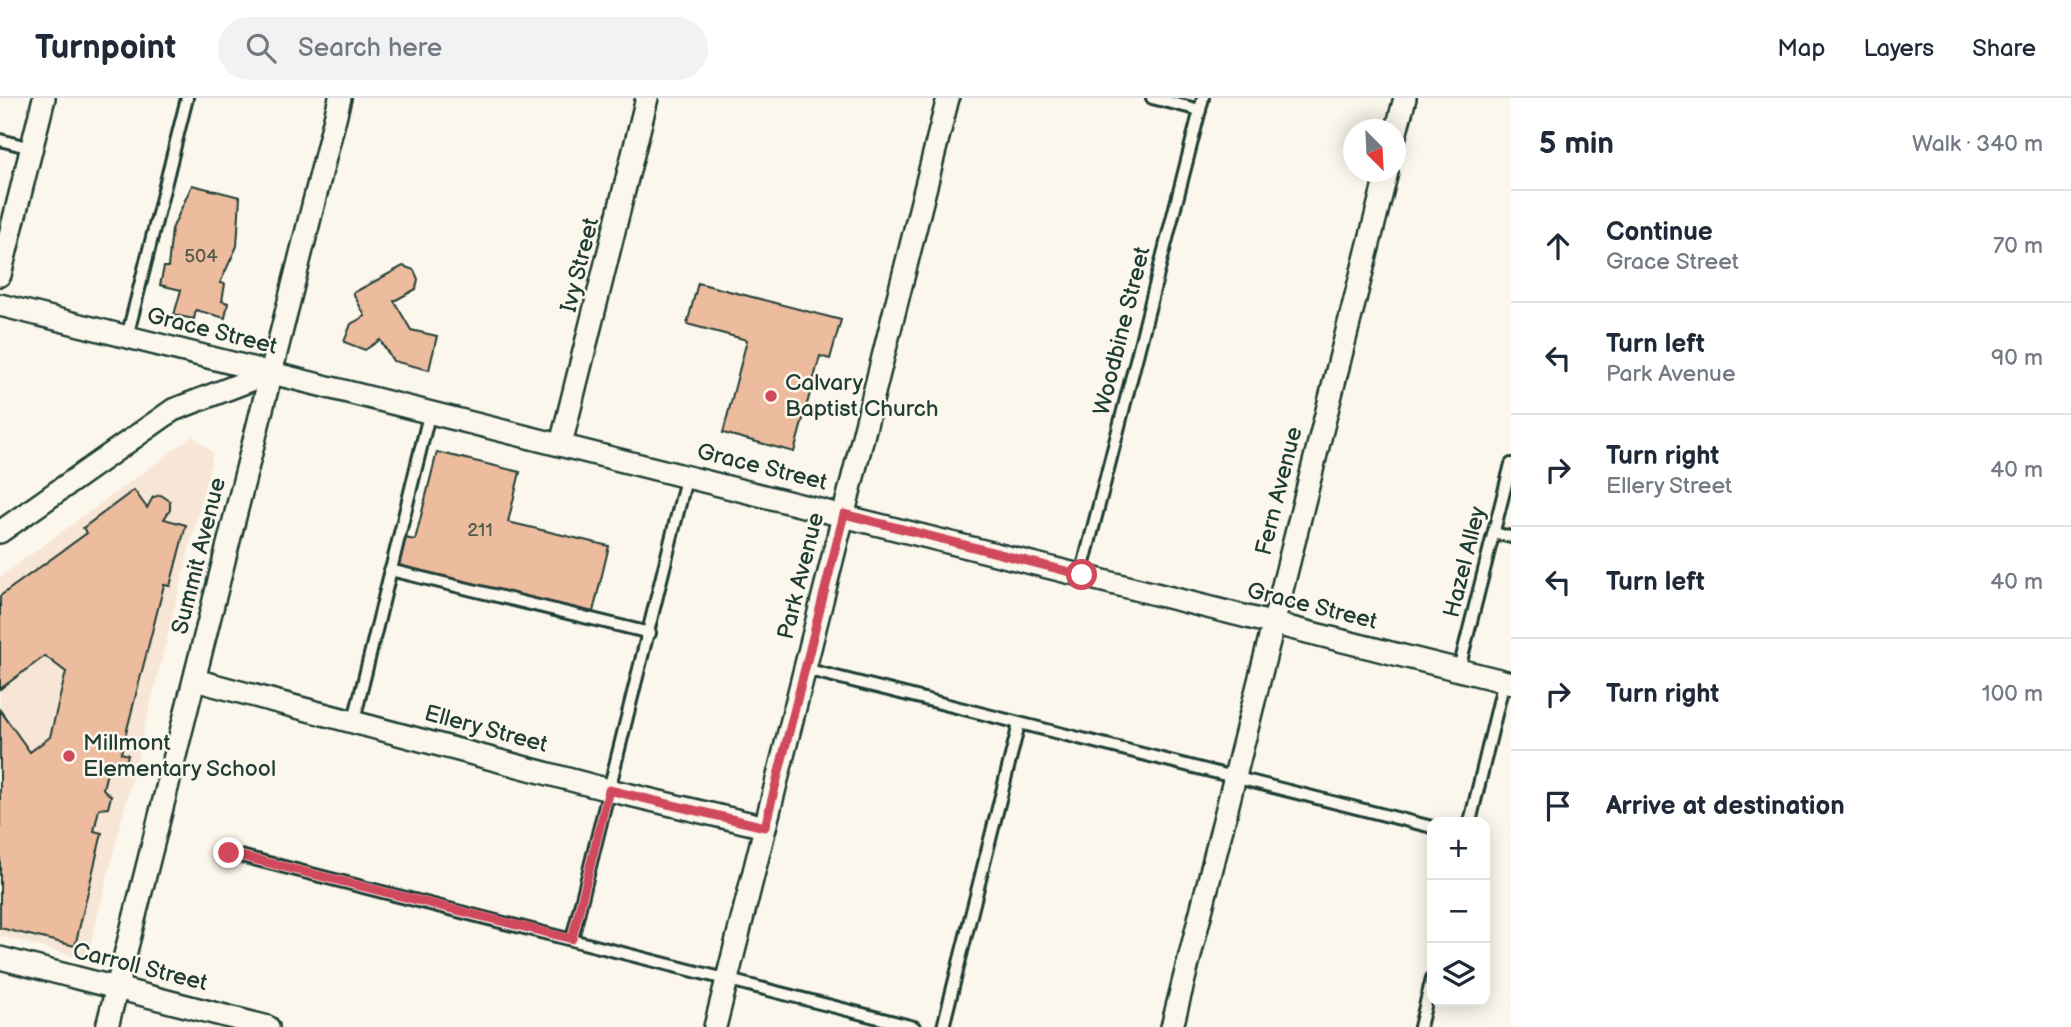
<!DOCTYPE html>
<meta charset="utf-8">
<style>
body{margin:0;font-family:"Balsamiq Sans",sans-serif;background:#f2f2f3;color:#1f2937}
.controls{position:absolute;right:21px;bottom:21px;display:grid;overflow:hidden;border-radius:14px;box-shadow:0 4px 18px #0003}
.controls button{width:63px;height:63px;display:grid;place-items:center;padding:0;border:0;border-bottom:2px solid #e0e1e3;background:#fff;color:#1f2937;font:35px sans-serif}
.compass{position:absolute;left:1343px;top:21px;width:63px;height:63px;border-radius:50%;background:#fff;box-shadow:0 4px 18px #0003;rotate:156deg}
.stop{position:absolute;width:21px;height:21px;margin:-16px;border:5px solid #d1495b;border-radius:50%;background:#fff}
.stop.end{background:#d1495b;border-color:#fff;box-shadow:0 2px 7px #0008}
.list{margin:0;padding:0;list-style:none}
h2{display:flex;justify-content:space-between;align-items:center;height:91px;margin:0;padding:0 28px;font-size:30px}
h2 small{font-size:23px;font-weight:400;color:#747a83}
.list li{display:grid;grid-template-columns:46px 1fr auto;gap:21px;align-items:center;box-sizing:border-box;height:112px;padding:0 28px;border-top:2px solid #e0e1e3}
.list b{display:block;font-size:26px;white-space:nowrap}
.list p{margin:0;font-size:23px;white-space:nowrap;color:#747a83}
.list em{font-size:23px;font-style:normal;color:#747a83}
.icon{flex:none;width:38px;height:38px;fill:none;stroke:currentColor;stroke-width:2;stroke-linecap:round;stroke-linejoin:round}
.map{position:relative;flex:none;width:1511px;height:929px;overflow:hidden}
header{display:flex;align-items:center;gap:42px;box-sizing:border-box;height:98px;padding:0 35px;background:#fff;border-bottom:2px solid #e0e1e3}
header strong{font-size:33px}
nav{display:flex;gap:38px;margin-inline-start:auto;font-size:24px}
.search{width:490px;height:63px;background:#f2f2f3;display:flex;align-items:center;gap:18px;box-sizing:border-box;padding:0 24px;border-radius:38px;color:#747a83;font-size:26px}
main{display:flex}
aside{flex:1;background:#fff}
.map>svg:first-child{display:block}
</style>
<header>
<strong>Turnpoint</strong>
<div class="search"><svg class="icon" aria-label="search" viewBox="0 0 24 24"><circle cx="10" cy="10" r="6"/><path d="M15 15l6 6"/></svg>Search here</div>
<nav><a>Map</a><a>Layers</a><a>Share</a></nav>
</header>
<main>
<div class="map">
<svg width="1511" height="929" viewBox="0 0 1511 929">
<rect width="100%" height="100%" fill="#fbf7ec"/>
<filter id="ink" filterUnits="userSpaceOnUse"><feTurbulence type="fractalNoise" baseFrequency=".0143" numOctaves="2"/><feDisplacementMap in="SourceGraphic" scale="14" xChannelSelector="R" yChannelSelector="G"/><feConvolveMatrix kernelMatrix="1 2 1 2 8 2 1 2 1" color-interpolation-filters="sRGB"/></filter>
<g filter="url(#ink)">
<polygon fill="#f7e5d5" points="193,338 213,355 87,861 0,838 0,479"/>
<g fill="#edbb9e" stroke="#1f3d34" stroke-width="2">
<polygon points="192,87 240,99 237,148 220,185 225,186 222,203 228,205 225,220 196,212 194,221 174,217 181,192 160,187 164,169 168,169 172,131"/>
<polygon points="403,168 414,172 418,181 416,191 394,203 411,232 437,238 429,272 393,263 380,242 365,252 344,244 351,226 365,218 353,195"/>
<polygon points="698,185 841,222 830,261 820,258 794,354 723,335 747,242 687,226"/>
<polygon points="437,354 520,374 508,424 609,448 593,514 398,469 405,440 415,442"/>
<polygon points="134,392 147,410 153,399 161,397 170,403 170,412 164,421 186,427 170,488 164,487 121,655 128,657 124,673 108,670 103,691 111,698 108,710 99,711 94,733 102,735 75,848 0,830 0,612 30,654 50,639 66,574 45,558 0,591 0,498 87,435 83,430"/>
</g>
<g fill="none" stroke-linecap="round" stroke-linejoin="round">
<g stroke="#1f3d34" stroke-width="16">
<g id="lane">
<polyline points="1152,0 1200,12"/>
<polyline points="0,42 31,50"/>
<polyline points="127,239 187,0"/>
<polyline points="1494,435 1511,439"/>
<polyline points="390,472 650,535"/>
<polyline points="1081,477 1203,0"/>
<polyline points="805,571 1432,729"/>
<polyline points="1459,571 1511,366"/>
<polyline points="354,622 430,313"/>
<polyline points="1470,724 1504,583"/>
<polyline points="229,755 914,929"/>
<polyline points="572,841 687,377"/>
<polyline points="943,929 1019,626"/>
<polyline points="1420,929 1432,880"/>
</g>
</g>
<g stroke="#1f3d34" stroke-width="26">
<g id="street">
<polyline points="1395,38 1405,0"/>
<polyline points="0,177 44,0"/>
<polyline points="0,207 1511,585"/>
<polyline points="561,346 647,0"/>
<polyline points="0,434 173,312 272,274"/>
<polyline points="195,582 609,692 765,729"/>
<polyline points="0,860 268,929"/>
<polyline points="107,929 340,0"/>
<polyline points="715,929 948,0"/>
<polyline points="1172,929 1387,74"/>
</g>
</g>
<use href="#lane" stroke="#fbf7ec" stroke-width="10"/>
<use href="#street" stroke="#fbf7ec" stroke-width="21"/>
</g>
</g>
<g fill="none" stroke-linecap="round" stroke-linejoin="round" filter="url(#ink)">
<polyline stroke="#d1495b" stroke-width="9" points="229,755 572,841 609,692 765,729 844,416 1082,477"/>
</g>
<g fill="#d1495b" stroke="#fbf7ec" stroke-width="2.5">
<circle cx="771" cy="298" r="7"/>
<circle cx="69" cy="658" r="7"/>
</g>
<g text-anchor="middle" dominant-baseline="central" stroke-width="5" stroke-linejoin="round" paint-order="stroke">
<g font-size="19" fill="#525c4e">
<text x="201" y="158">504</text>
<text x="480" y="432">211</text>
</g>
<g font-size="23" fill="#1f3d34" stroke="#fbf7ec">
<text transform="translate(580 167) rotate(-76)">Ivy Street</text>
<text transform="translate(212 233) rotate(14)">Grace Street</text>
<text transform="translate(1122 233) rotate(-76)">Woodbine Street</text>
<text transform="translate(762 369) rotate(14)">Grace Street</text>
<text transform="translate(1279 393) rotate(-76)">Fern Avenue</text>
<text transform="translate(199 458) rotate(-76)">Summit Avenue</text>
<text transform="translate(1465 464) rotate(-76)">Hazel Alley</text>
<text transform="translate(801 478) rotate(-76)">Park Avenue</text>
<text transform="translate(1312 508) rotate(14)">Grace Street</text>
<text transform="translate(486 631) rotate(15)">Ellery Street</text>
<text transform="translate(140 869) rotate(14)">Carroll Street</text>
</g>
<g font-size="23" fill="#1f3d34" stroke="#fbf7ec" text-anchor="start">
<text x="785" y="285">Calvary<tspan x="785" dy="26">Baptist Church</tspan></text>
<text x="83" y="645">Millmont<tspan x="83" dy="26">Elementary School</tspan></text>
</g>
</g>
</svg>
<div class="controls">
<button>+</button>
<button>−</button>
<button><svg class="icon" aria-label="layers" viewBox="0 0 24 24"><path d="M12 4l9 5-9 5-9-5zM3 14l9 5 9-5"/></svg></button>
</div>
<svg class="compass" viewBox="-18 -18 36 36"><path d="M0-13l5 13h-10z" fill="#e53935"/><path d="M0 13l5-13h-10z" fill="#747a83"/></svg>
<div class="stop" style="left:1082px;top:477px"></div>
<div class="stop end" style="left:229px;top:755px"></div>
</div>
<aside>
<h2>5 min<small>Walk · 340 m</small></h2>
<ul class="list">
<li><svg class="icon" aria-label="ahead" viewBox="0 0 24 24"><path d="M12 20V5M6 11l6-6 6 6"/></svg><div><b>Continue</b><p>Grace Street</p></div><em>70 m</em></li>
<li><svg class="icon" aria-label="left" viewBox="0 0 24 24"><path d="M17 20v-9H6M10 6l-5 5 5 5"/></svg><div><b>Turn left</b><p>Park Avenue</p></div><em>90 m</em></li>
<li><svg class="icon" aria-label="right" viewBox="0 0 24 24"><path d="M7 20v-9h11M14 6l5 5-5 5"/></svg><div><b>Turn right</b><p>Ellery Street</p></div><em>40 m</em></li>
<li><svg class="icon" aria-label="left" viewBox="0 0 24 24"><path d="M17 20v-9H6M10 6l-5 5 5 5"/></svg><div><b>Turn left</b></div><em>40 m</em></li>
<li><svg class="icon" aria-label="right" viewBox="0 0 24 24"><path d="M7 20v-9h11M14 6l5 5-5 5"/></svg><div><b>Turn right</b></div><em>100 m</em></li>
<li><svg class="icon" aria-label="arrive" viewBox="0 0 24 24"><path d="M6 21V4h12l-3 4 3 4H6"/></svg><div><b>Arrive at destination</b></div></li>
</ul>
</aside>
</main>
